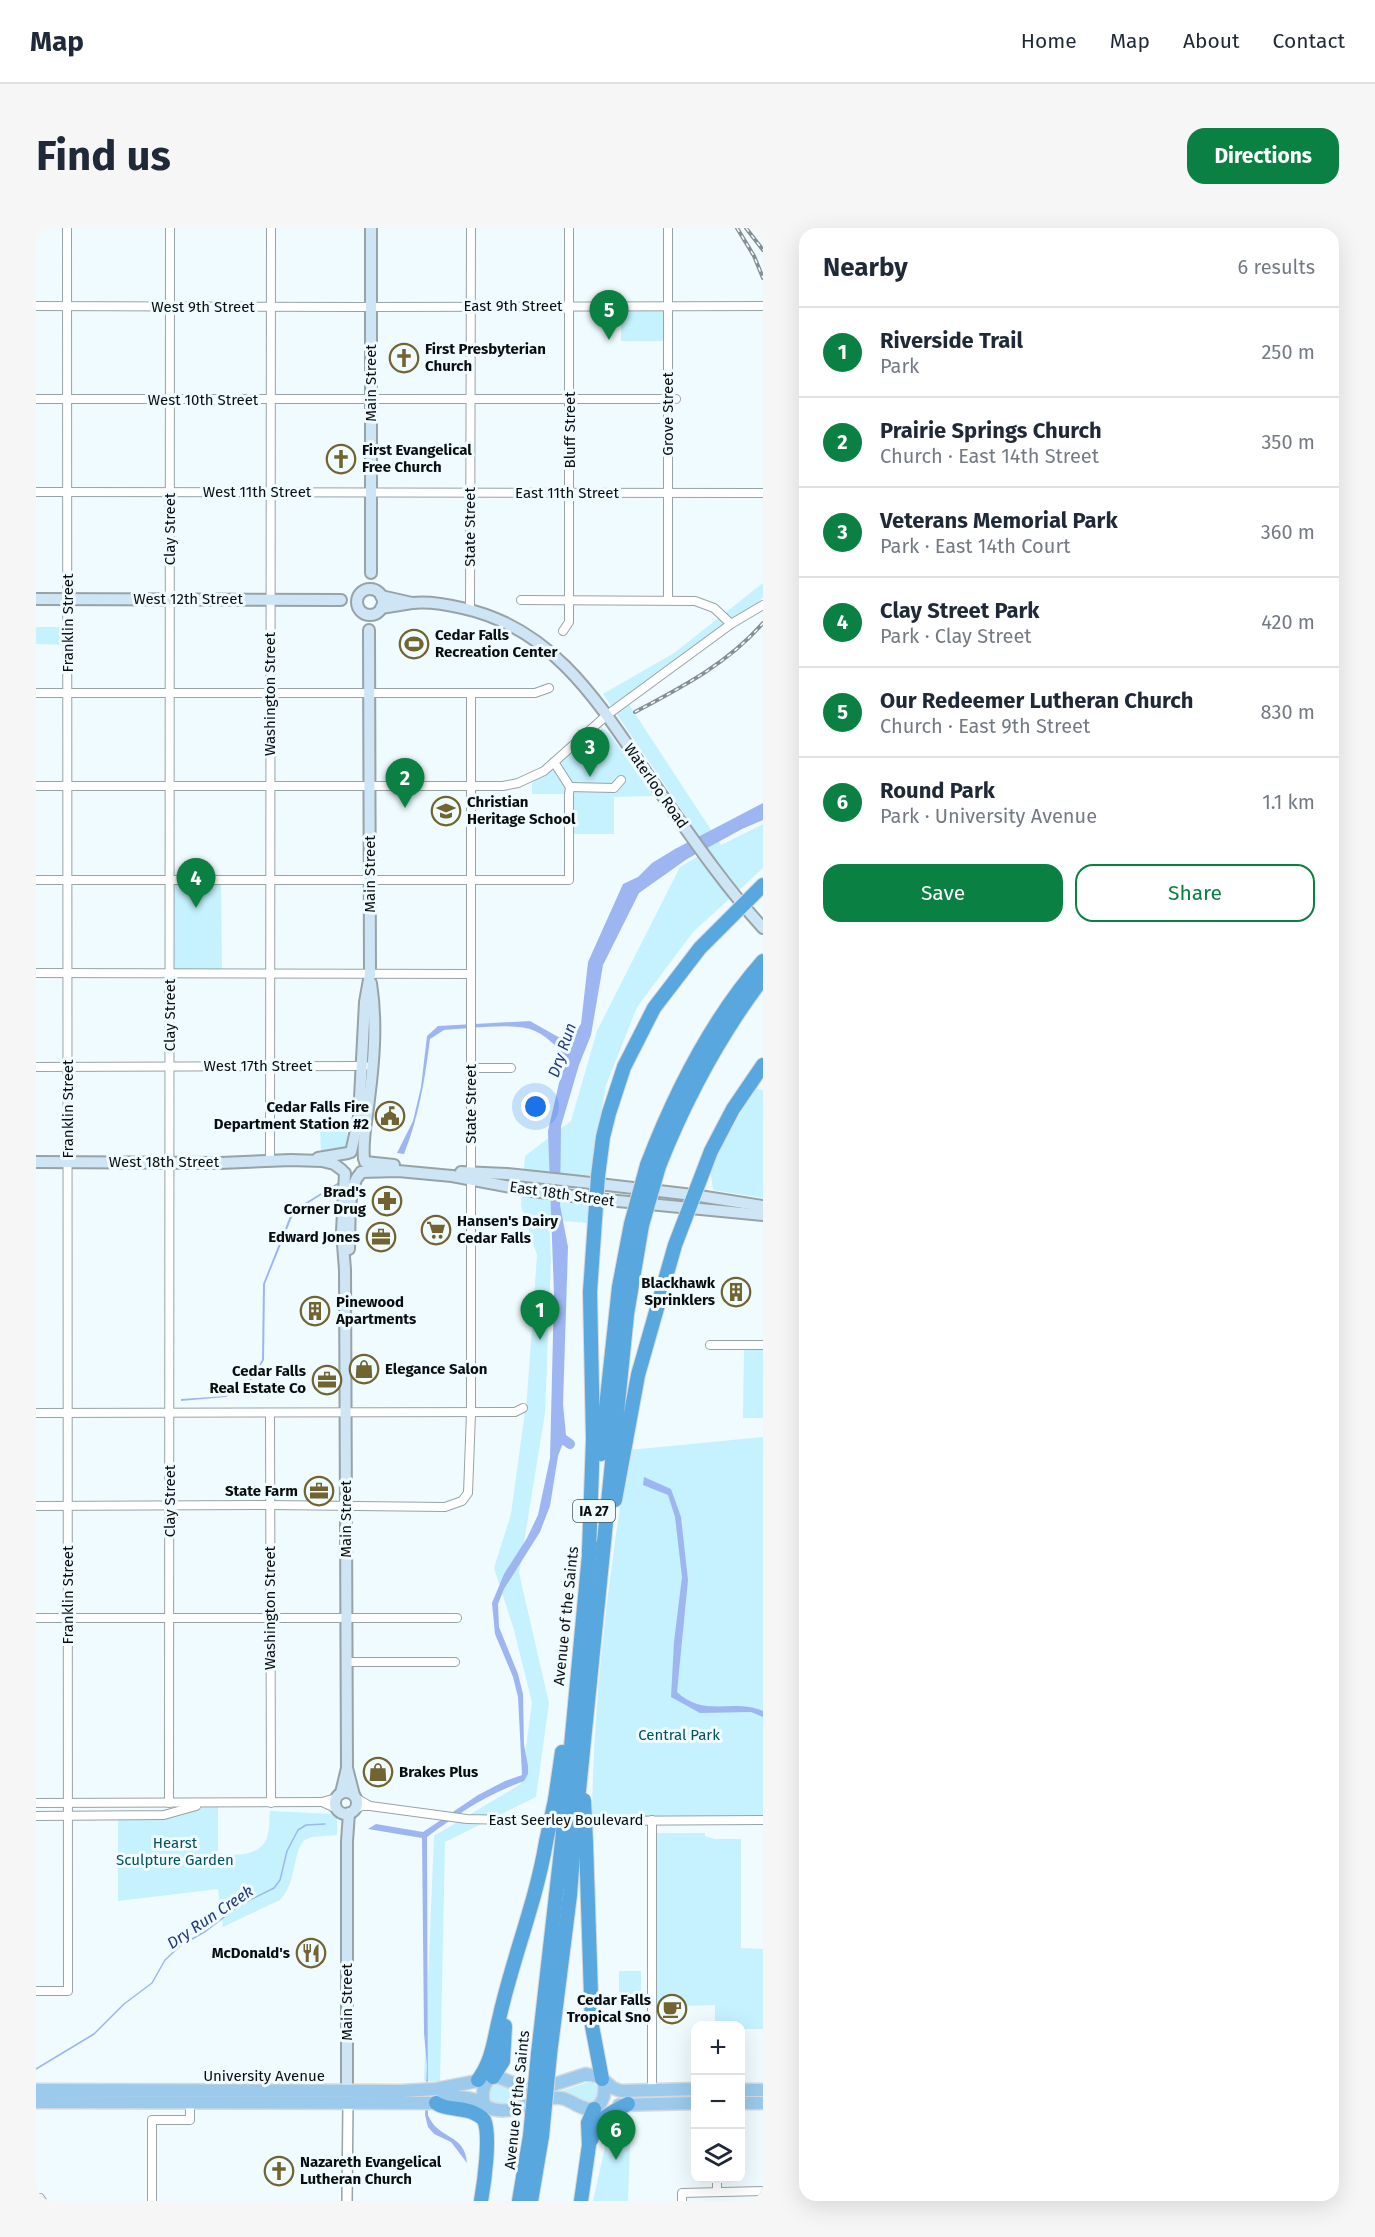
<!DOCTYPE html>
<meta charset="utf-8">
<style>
body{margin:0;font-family:"Fira Sans",sans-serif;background:#f6f6f7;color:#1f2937}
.controls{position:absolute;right:18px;bottom:18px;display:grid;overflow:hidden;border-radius:12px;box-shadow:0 6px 24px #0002}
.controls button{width:54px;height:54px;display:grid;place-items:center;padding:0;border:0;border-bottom:2px solid #e0e1e3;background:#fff;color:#1f2937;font:30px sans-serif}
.you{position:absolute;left:500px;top:879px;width:21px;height:21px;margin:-15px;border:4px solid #fff;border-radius:50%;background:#1a73e8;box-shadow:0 0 0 9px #1a73e833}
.badge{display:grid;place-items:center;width:39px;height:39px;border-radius:50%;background:#0b8043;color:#fff;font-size:20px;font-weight:700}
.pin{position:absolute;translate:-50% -50px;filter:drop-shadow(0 2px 3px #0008)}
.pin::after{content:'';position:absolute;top:32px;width:21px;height:18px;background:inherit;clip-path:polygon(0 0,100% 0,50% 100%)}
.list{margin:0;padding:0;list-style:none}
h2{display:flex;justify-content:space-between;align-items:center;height:78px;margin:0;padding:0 24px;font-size:26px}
h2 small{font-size:20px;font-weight:400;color:#747a83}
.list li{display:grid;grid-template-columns:39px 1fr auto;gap:18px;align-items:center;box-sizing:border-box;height:90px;padding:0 24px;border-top:2px solid #e0e1e3}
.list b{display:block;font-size:22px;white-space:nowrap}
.list p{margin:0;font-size:20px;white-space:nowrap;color:#747a83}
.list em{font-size:20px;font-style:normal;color:#747a83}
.actions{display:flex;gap:12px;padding:18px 24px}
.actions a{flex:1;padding:14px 0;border:2px solid #0b8043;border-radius:18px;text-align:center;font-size:21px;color:#0b8043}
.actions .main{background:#0b8043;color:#fff}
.icon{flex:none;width:33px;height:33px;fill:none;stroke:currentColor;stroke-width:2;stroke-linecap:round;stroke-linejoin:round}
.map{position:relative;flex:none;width:727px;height:1973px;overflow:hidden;border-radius:18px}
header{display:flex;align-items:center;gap:36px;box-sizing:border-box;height:84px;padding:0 30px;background:#fff;border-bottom:2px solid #e0e1e3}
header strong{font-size:28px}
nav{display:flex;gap:33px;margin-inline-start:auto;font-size:21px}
.intro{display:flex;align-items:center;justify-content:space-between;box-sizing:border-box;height:144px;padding:0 36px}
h1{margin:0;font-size:42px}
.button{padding:15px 27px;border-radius:18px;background:#0b8043;color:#fff;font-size:21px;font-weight:700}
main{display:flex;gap:36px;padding:0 36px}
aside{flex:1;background:#fff;border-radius:18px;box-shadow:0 6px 24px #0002}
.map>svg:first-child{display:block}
</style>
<header>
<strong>Map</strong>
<nav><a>Home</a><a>Map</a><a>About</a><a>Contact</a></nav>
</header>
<div class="intro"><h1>Find us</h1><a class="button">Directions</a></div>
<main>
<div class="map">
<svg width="727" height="1973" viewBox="0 0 727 1973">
<rect width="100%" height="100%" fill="#effbfe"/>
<g fill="#c6f1fe">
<rect x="585" y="81" width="43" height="32"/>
<polygon points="727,355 727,369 716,382 588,469 685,617 727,596 727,640 657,704 601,779 570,857 556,936 552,995 513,992 515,1031 509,1185 483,1345 513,1475 500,1569 409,1614 404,1853 388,1853 398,1608 485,1556 496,1475 478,1402 458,1340 475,1286 491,1169 501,1027 485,978 489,928 535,893 561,803 644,639 673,622 567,466 638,425"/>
<polygon points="0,399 31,399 31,417 0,416"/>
<polygon points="567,501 573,505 617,568 578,569 578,606 537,606 536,566 496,566 496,555 563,502"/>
<polygon points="134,652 185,652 186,745 134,745"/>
<polygon points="719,860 727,862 727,970 677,962 674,938"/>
<polygon points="284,899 312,899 309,924 285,924"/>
<polygon points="708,1122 727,1122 727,1190 707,1190"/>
<path d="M727,1209V1592L556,1593C557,1468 573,1345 593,1222Z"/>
<path d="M182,1575V1625C197,1628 222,1629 230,1612C234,1604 233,1592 234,1583L297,1586L301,1588V1607L276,1609L267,1613C255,1633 261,1653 244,1672L187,1699L182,1661L82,1673V1588Z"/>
<polygon points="616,1605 669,1605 669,1608 679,1611 705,1611 705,1720 727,1721 727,1801 705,1801 704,1798 679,1797 679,1777 616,1779"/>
<rect x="583" y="1743" width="22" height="27"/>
<path d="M553,1854L559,1856C562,1860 564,1865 561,1870C554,1882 534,1865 525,1863Z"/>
<path d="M463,1856L466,1857L489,1869L466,1876L457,1875C449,1868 452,1858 463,1856Z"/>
<polygon points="586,1890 595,1890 592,1973 557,1973 573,1901"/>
</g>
<g fill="#9db6f2">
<path d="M727,575V592L706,601L651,631L603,665L567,737L555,807L543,837L525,898L524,977L532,1019L527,1176L530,1207L522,1228L514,1278L504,1304L468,1361L462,1376L463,1399L482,1446L487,1466L488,1517L492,1538V1546L488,1553C448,1568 425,1584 391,1609L392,1887C402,1912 429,1905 431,1935L415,1914L398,1906L392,1899L389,1887L391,1838L388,1805L386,1610L332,1601L340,1596L387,1604L442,1567L469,1553L486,1547L482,1469L477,1449L459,1406L456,1375L468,1346L491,1310L502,1287L514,1230L518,1066L512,903L523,855L531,831C522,819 509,806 494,801C476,795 429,801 408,802L394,811C389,851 383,888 368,926L361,925L377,893L385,859L391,808L402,798L494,793L524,810L536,808L545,796L552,734L587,656L602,649L616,635L639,621Z"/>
<polygon points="303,954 303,956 258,984 229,1056 228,1132 212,1157 190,1169 145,1173 145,1171 190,1168 211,1156 226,1132 227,1056 256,983"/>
<path d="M608,1249L635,1261L645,1289L652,1352L641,1464C668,1490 697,1470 727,1483V1489L715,1484L664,1485L635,1469L638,1414L646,1349L639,1289L632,1267L607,1257Z"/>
</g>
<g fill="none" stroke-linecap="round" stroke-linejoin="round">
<polyline stroke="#9db6f2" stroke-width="1.5" points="0,1841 58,1806 88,1776 116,1755 129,1732 144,1718 170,1703 204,1677 238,1660 244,1652 251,1623 262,1602 270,1597 289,1596"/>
<polyline stroke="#9db6f2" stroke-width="10" points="522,1201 523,1208 534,1216"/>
<g stroke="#98a3a6" stroke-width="10">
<g id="minor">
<polyline points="632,0 632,372"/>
<polyline points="0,78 325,79 727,78"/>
<polyline points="0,171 640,171"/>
<polyline points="0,264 727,265"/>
<polyline points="485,372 659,373 678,380 695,396"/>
<polyline points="434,382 435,0"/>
<polyline points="527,403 533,394 533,0"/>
<polyline points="0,465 499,465 513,460"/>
<polyline points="0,558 467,558 482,555 508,543 571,487 695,396 727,377"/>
<polyline points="534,559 578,560 585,552"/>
<polyline points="0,652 533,652 533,566 534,559 518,534"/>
<polyline points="0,745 435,746"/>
<polyline points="0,839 329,838"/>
<polyline points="435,840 475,840"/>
<polyline points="234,932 235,0"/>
<polyline points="674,1117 727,1117"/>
<polyline points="0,1185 479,1184 487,1180"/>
<polyline points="234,1186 235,1575"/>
<polyline points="0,1278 234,1277 409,1279 426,1273 432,1265 435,1185 435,465"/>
<polyline points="0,1390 421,1390"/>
<polyline points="310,1434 419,1434"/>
<polyline points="300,1570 286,1574 301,1581"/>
<polyline points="0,1575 286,1574"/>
<polyline points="133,1575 134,0"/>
<polyline points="334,1578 431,1591 517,1593"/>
<polyline points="320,1581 325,1578 334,1578 320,1570"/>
<polyline points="0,1588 128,1587 160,1578"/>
<polyline points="616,1592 616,1861"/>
<polyline points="547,1593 727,1592"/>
<polyline points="0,1763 32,1763 31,0"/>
<polyline points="681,1950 681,1963"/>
<polyline points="4,1970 6,1973"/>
<polyline points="116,1973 116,1892 154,1892 154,1875"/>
<polyline points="646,1973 646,1965 727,1963"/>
</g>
</g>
<g stroke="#98a3a6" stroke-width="12">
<polyline id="tertiary" points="311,1973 312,1875"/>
</g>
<g stroke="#98a3a6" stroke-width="14">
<g id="secondary">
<polyline points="335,345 335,0"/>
<circle cx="334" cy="374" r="13"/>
<polyline points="345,368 376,375 345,380"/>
<polyline points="0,371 305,372"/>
<path d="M376,375C393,373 409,376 426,380C519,400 564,477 614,550C650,601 685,654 727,700"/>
<polyline points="315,924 323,889 329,774 334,746 333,402"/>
<polyline points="282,930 312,925"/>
<path d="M328,931C326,910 331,891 333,871C338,832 341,794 335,755"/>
<polyline points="0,934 184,935 255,932 286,933 298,936 306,942"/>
<polyline points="329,934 358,937"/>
<polyline points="325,944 362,943 416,948 496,963 561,971 727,987"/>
<polyline points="425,944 471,946 537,953 657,967 727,978"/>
<polyline points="309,945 306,1003 309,1042 311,1540"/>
<path d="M313,1021C314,1002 311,958 324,946"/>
<circle cx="310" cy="1575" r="11"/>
<polyline points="305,1565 311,1540 318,1567"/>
<polyline points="311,1869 311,1613 313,1585"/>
</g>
</g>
<g stroke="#d8d8d9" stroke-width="15">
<g id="primary">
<path d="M455,1850C446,1856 446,1867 448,1877C468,1891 495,1874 517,1870C533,1867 542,1883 558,1881C569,1874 569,1865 568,1854"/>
<polyline points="0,1862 366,1863 400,1861 462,1849 492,1861 504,1861 550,1846 564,1849 577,1860 585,1863 660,1861"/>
<polyline points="704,1862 727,1862"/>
<path d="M0,1874L400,1875C414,1865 432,1869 448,1875"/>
<polyline points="704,1875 727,1875"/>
<polyline points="583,1877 660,1875"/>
</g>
</g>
<g stroke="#d8d8d9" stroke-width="16">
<g id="motorway">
<path d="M611,937C639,864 675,792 727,733"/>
<path d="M623,938C650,870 683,808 727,750"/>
<polyline points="565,1226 583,1059 595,996"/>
<polyline points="579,1272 602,1147 639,1017 675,923 697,881 727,837"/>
<polyline points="553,1324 557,1211 554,1064 562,948 567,909 573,885 588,839 618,780 664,720 727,657"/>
<polyline points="519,1572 526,1524"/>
<polyline points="530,1572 554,1316"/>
<polyline points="542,1572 591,1086 606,997"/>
<polyline points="550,1615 556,1798 566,1851"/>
<polyline points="502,1826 526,1614"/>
<polyline points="514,1826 534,1667 538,1614"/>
<polyline points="457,1849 467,1833 469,1798"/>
<path d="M442,1852C457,1832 458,1810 464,1787C477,1729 500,1674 510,1614"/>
<path d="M400,1875C407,1881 425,1880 436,1884C440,1886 445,1888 448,1892C455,1907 448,1956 445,1973"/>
<path d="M555,1912C564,1888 571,1887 592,1876"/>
<polyline points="483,1973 494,1908"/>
<polyline points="495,1973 506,1908"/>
<polyline points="545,1973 553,1917 552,1895 558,1881"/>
</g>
</g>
<use href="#minor" stroke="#fff" stroke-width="8"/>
<use href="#tertiary" stroke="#fff" stroke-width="9"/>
<use href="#secondary" stroke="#cde5f5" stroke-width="10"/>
<use href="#primary" stroke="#9bcaec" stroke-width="12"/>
<use href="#motorway" stroke="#59a7df" stroke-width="14"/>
<g stroke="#868e90" stroke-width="4">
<g id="rail">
<polyline points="701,0 718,28 727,50"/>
<polyline points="710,0 727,22"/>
<path d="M599,484C646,459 691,436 727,395"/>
</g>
</g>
<use href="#rail" stroke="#effbfe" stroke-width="1.5" stroke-dasharray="4.5" stroke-linecap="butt"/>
<g stroke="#d8d8d9" stroke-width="16" stroke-linecap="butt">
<g id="motorway-bridge">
<polyline points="595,996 611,937"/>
<polyline points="606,997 623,938"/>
<polyline points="548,1572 550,1615"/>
<polyline points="510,1614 519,1572"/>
<polyline points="526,1614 530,1572"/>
<polyline points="538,1614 541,1578"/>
<polyline points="494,1908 502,1826"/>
<polyline points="506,1908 514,1826"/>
</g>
</g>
<use href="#motorway-bridge" stroke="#59a7df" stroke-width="14"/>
</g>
<defs>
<g id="church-ring" transform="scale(1.5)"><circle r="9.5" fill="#effbfe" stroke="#726431" stroke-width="1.5"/><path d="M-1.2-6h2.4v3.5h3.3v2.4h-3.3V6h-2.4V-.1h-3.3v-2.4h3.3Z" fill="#726431"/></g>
<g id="stadium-ring" transform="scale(1.5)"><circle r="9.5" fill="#effbfe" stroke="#726431" stroke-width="1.5"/><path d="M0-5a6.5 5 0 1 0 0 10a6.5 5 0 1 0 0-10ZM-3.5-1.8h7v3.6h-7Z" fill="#726431"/></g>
<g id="school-ring" transform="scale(1.5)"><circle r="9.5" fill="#effbfe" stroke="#726431" stroke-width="1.5"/><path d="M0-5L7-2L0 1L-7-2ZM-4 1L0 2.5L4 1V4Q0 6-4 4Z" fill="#726431"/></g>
<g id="civic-ring" transform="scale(1.5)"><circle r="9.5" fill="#effbfe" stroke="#726431" stroke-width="1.5"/><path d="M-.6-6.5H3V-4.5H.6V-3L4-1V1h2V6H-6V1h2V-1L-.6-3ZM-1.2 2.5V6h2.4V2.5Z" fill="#726431"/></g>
<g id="pharmacy-ring" transform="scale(1.5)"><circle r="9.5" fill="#effbfe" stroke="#726431" stroke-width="1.5"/><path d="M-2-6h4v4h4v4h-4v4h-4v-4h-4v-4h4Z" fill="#726431"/></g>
<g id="supermarket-ring" transform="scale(1.5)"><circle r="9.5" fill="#effbfe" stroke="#726431" stroke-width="1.5"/><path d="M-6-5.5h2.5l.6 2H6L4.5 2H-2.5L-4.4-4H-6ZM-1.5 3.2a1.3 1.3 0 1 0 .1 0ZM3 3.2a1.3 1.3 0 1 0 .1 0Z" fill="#726431"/></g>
<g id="office-ring" transform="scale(1.5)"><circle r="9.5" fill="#effbfe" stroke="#726431" stroke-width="1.5"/><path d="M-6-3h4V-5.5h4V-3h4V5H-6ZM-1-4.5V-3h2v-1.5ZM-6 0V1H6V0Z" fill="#726431"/></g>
<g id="building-ring" transform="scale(1.5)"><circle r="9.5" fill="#effbfe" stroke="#726431" stroke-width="1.5"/><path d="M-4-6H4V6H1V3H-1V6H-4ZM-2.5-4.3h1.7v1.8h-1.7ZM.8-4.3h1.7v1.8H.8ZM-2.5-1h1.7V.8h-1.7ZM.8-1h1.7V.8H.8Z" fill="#726431"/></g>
<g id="shop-ring" transform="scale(1.5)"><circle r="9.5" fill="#effbfe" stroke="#726431" stroke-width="1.5"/><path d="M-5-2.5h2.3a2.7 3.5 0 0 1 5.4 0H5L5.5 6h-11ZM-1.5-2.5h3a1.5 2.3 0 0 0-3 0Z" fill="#726431"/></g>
<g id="restaurant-ring" transform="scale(1.5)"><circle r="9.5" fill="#effbfe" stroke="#726431" stroke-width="1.5"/><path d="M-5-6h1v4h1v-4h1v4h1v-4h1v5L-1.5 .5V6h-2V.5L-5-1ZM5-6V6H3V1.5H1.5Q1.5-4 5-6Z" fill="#726431"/></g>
<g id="cafe-ring" transform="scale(1.5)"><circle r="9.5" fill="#effbfe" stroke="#726431" stroke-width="1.5"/><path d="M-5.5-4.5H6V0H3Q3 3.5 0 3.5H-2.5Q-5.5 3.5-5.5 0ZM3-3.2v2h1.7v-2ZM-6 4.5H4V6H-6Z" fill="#726431"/></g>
</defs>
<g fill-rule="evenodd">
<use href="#church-ring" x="368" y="130"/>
<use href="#church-ring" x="305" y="231"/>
<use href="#stadium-ring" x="378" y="416"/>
<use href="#school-ring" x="410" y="583"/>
<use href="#civic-ring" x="354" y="888"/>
<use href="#pharmacy-ring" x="351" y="973"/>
<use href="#supermarket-ring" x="400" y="1002"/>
<use href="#office-ring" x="345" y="1009"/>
<use href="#building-ring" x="700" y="1064"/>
<use href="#building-ring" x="279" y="1083"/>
<use href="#shop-ring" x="328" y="1141"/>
<use href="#office-ring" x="291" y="1152"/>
<use href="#office-ring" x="283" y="1263"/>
<use href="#shop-ring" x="342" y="1544"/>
<use href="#restaurant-ring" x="275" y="1725"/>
<use href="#cafe-ring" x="636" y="1781"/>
<use href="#church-ring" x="243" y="1943"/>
</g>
<g text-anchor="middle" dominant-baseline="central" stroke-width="6" stroke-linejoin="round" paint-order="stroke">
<rect fill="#effbfe" stroke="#4f5557" stroke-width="1.5" x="537" y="1272" width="42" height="22" rx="4.5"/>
<g font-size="14" font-weight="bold" fill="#0b0e10">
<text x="558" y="1283">IA 27</text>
</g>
<g font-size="15" fill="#0b0e10" stroke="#effbfe">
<text x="477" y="78">East 9th Street</text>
<text x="167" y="79">West 9th Street</text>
<text transform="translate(335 155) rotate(-90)">Main Street</text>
<text x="167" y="172">West 10th Street</text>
<text transform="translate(632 186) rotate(-90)">Grove Street</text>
<text transform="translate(534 202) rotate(-90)">Bluff Street</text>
<text x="221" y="264">West 11th Street</text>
<text x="531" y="265">East 11th Street</text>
<text transform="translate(434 299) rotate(-90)">State Street</text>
<text transform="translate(134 301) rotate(-90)">Clay Street</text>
<text x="152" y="371">West 12th Street</text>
<text transform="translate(32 395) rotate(-90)">Franklin Street</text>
<text transform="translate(234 466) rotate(-90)">Washington Street</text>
<text transform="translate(620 558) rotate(55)">Waterloo Road</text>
<text transform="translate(334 646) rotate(-90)">Main Street</text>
<text transform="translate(134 787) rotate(-90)">Clay Street</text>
<text x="222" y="838">West 17th Street</text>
<text transform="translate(435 876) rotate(-90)">State Street</text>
<text transform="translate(32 881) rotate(-90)">Franklin Street</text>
<text x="128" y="934">West 18th Street</text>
<text transform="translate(526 966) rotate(8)">East 18th Street</text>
<text transform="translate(134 1273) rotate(-90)">Clay Street</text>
<text transform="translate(310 1291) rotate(-90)">Main Street</text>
<text transform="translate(32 1367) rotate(-90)">Franklin Street</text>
<text transform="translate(234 1380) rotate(-90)">Washington Street</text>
<text transform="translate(530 1388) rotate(-84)">Avenue of the Saints</text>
<text x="530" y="1592">East Seerley Boulevard</text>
<text transform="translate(311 1774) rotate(-90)">Main Street</text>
<text x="228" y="1848">University Avenue</text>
<text transform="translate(481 1872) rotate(-84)">Avenue of the Saints</text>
</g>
<g font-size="15" font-weight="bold" fill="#0b0e10" stroke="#effbfe" text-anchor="start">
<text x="389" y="121">First Presbyterian<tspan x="389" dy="17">Church</tspan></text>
<text x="326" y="222">First Evangelical<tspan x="326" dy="17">Free Church</tspan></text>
<text x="399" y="407">Cedar Falls<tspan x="399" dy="17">Recreation Center</tspan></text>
<text x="431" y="574">Christian<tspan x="431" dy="17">Heritage School</tspan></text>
<text x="333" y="879" text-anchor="end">Cedar Falls Fire<tspan x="333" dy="17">Department Station #2</tspan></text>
<text x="330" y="964" text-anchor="end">Brad's<tspan x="330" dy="17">Corner Drug</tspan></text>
<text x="421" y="993">Hansen's Dairy<tspan x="421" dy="17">Cedar Falls</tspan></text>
<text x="324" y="1009" text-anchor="end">Edward Jones</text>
<text x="679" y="1055" text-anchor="end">Blackhawk<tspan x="679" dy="17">Sprinklers</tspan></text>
<text x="300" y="1074">Pinewood<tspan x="300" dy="17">Apartments</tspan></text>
<text x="349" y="1141">Elegance Salon</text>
<text x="270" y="1143" text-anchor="end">Cedar Falls<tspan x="270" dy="17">Real Estate Co</tspan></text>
<text x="262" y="1263" text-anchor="end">State Farm</text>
<text x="363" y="1544">Brakes Plus</text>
<text x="254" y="1725" text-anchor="end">McDonald's</text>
<text x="615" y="1772" text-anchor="end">Cedar Falls<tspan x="615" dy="17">Tropical Sno</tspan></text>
<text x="264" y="1934">Nazareth Evangelical<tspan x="264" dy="17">Lutheran Church</tspan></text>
</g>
<g font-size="15" fill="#015162" stroke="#effbfe">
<text x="643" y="1507">Central Park</text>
<text x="139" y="1615">Hearst<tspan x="139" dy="17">Sculpture Garden</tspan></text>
</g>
<g font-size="16" font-style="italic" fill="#21387c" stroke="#effbfe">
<text transform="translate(526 822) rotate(-71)">Dry Run</text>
<text transform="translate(174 1689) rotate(-34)">Dry Run Creek</text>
</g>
</g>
</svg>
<div class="controls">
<button>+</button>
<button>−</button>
<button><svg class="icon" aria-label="layers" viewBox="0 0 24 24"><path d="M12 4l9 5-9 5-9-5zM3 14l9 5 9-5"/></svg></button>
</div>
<div class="you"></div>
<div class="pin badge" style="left:504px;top:1112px">1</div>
<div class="pin badge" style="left:369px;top:580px">2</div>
<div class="pin badge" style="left:554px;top:549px">3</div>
<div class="pin badge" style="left:160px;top:680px">4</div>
<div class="pin badge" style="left:573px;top:112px">5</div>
<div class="pin badge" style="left:580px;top:1932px">6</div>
</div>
<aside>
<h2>Nearby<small>6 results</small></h2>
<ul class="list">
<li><span class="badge">1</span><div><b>Riverside Trail</b><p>Park</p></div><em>250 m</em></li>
<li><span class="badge">2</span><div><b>Prairie Springs Church</b><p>Church · East 14th Street</p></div><em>350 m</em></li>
<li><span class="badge">3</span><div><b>Veterans Memorial Park</b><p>Park · East 14th Court</p></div><em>360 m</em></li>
<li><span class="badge">4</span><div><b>Clay Street Park</b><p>Park · Clay Street</p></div><em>420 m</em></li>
<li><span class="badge">5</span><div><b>Our Redeemer Lutheran Church</b><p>Church · East 9th Street</p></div><em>830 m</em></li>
<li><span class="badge">6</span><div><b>Round Park</b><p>Park · University Avenue</p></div><em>1.1 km</em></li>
</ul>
<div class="actions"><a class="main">Save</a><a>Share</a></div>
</aside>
</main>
